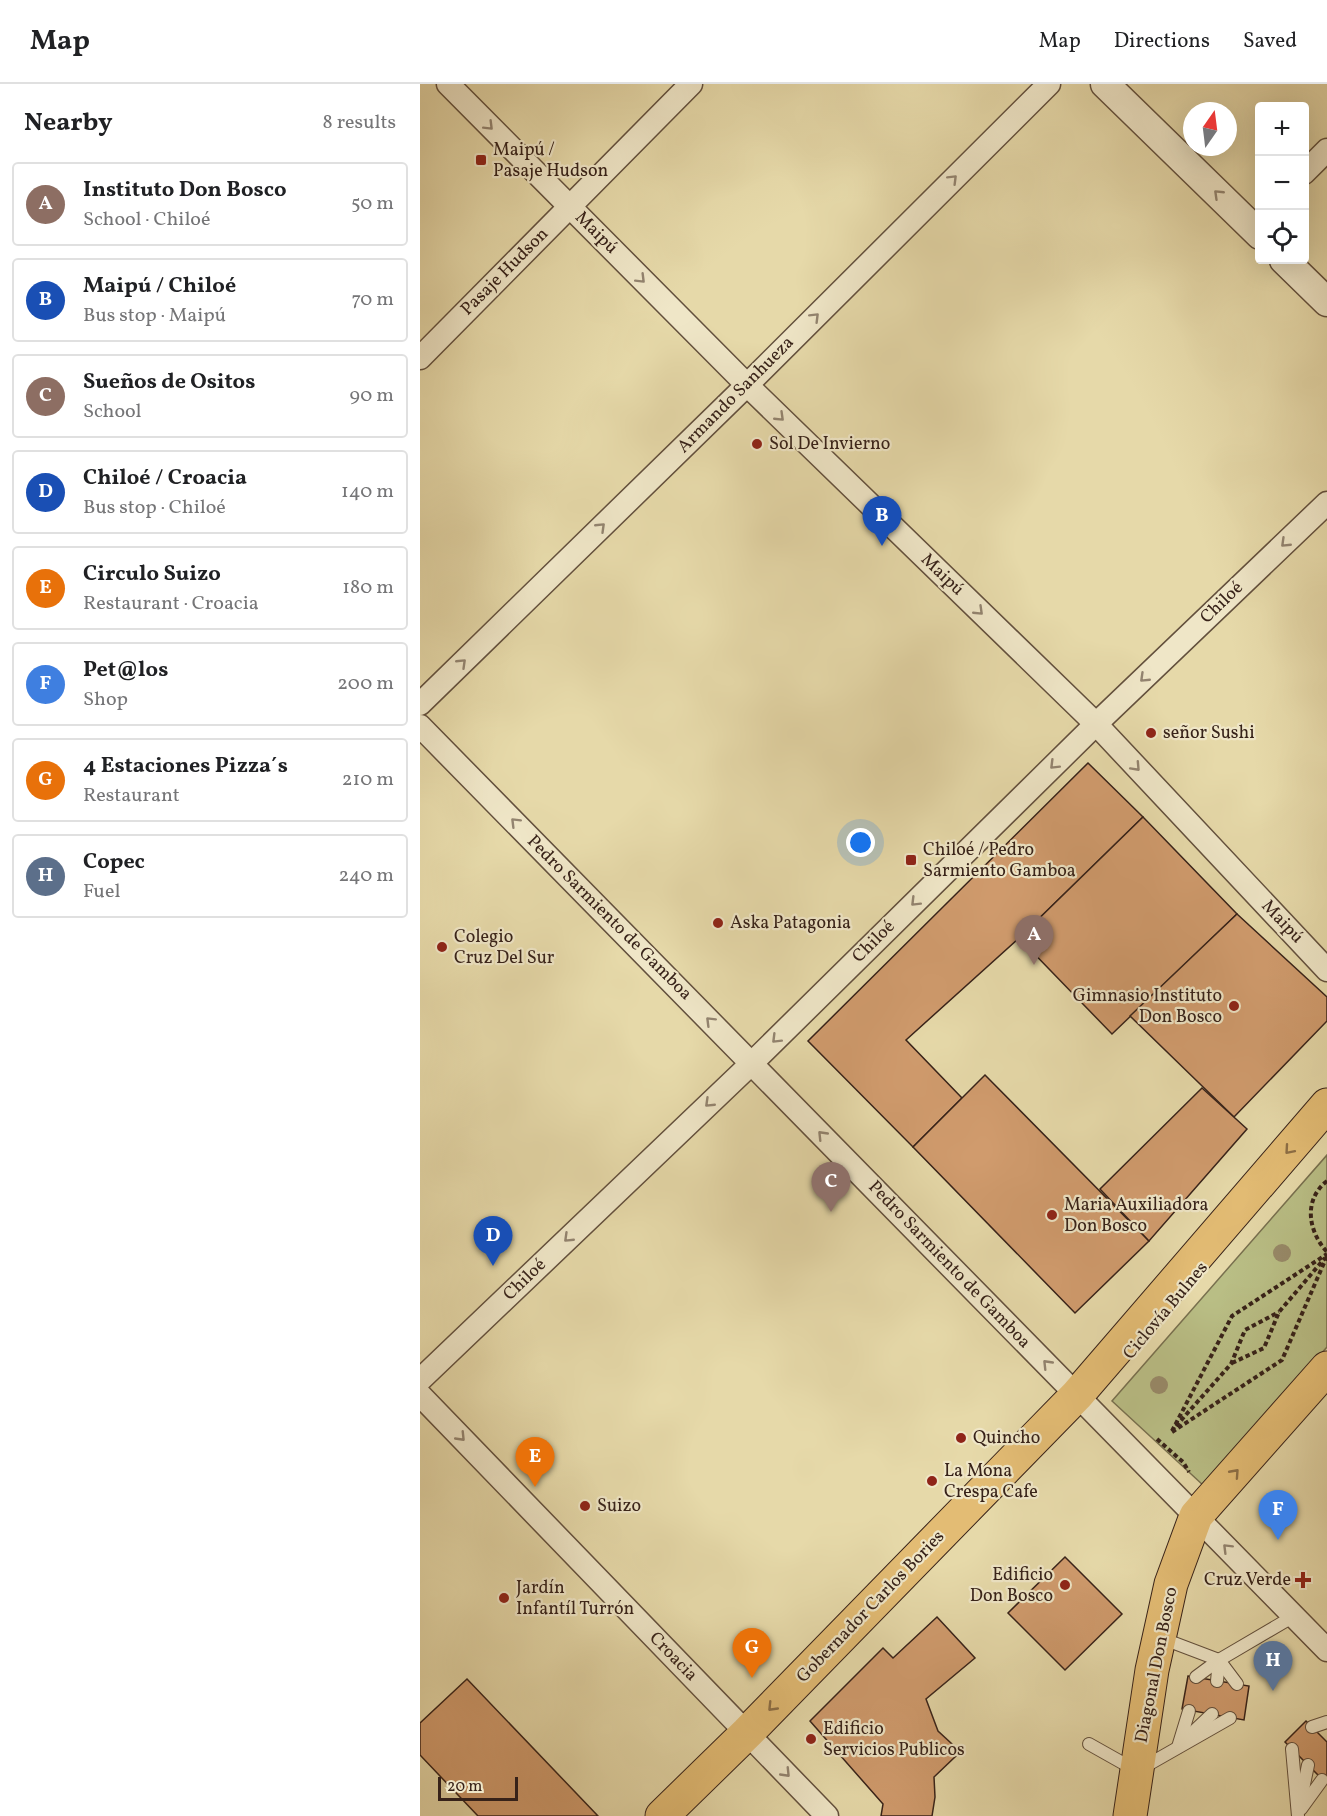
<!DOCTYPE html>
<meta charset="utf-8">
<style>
body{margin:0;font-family:Vollkorn,serif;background:#f6f6f6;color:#202124}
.controls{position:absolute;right:18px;top:18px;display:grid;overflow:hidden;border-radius:6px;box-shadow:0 6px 24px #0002}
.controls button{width:54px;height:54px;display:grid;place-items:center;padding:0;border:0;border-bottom:2px solid #e0e0e0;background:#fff;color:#202124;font:30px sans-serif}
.compass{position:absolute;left:763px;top:18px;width:54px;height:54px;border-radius:50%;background:#fff;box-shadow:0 6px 24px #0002;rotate:14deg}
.scale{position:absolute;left:18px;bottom:15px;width:80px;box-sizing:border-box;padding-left:6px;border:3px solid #372219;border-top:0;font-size:16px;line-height:21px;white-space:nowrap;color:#372219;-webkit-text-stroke:4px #efe6c7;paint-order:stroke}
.you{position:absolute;left:441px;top:759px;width:21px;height:21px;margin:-15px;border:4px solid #fff;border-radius:50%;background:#1a73e8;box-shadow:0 0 0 9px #1a73e833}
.badge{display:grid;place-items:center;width:39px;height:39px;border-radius:50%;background:#1a73e8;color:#fff;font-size:20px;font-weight:700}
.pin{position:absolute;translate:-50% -50px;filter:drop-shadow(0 2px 3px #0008)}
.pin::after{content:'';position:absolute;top:32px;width:21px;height:18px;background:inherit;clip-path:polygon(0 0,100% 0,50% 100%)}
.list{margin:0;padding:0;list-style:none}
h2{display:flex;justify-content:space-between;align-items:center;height:78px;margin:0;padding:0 24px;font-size:26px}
h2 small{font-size:20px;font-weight:400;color:#757577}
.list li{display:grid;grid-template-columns:39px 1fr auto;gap:18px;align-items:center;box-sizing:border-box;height:84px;margin:0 12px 12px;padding:0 12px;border:2px solid #e0e0e0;border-radius:6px}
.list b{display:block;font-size:22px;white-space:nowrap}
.list p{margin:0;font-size:20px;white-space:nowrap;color:#757577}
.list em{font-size:20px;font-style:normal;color:#757577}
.icon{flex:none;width:33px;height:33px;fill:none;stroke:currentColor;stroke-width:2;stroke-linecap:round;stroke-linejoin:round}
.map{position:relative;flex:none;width:907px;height:1732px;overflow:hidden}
header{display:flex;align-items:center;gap:36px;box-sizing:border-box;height:84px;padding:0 30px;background:#fff;border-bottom:2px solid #e0e0e0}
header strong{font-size:28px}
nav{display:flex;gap:33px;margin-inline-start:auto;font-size:21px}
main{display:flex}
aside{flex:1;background:#fff}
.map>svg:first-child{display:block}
</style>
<header>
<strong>Map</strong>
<nav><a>Map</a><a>Directions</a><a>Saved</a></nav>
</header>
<main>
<aside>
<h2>Nearby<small>8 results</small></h2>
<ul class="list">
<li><span class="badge" style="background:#8d6e63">A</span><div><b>Instituto Don Bosco</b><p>School · Chiloé</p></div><em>50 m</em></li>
<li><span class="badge" style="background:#1a4fb4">B</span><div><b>Maipú / Chiloé</b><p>Bus stop · Maipú</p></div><em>70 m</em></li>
<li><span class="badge" style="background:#8d6e63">C</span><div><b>Sueños de Ositos</b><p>School</p></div><em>90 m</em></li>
<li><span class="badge" style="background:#1a4fb4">D</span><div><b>Chiloé / Croacia</b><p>Bus stop · Chiloé</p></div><em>140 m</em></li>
<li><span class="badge" style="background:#e8710a">E</span><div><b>Circulo Suizo</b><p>Restaurant · Croacia</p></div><em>180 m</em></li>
<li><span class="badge" style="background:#3f7fe0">F</span><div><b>Pet@los</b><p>Shop</p></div><em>200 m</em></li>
<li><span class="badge" style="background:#e8710a">G</span><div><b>4 Estaciones Pizza´s</b><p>Restaurant</p></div><em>210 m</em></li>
<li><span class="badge" style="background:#5c6f8a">H</span><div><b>Copec</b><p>Fuel</p></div><em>240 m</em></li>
</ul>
</aside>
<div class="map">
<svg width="907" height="1732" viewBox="0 0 907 1732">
<rect width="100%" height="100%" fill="#e6d9a9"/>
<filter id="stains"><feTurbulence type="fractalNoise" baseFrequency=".00333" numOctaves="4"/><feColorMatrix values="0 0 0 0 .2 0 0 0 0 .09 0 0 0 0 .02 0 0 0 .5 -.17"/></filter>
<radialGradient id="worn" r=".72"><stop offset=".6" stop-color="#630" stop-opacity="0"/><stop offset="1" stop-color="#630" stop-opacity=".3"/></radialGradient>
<polygon fill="#b9be85" stroke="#78704f" stroke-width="1.5" points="907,1071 907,1263 784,1402 692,1317"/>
<g fill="#d09b6d" stroke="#372219" stroke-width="1.5">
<polygon points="668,679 723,733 599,854 486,956 542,1014 493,1063 388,957"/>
<polygon points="723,733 817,830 692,950 599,854"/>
<polygon points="817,830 907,913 907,937 814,1033 710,932"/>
<polygon points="565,991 729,1157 655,1229 493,1063"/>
<polygon points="782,1004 827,1045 729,1157 680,1105"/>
<polygon points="645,1473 702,1530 645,1586 588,1529"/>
<polygon points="517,1533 555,1574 506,1615 518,1647 532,1660 538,1670 514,1693 515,1713 512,1732 461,1732 463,1720 390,1637 463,1564 473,1574"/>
<polygon points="768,1592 829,1602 824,1636 762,1625"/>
<polygon points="47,1595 178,1732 58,1732 0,1671 0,1639"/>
<polygon points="886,1637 907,1658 907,1700 865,1658"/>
</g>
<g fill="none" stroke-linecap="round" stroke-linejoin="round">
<g stroke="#63503d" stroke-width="14">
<g id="service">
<polyline points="741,1554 799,1576 817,1600"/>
<polyline points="776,1593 799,1576 874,1532"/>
<polyline points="797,1597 799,1576"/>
<polyline points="892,1643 907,1638"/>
<polyline points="772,1649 792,1630"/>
<polyline points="669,1660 717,1687 810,1634"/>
<polyline points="758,1663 769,1627"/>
<polyline points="872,1665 878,1732"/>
<polyline points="881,1715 888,1681"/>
<polyline points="881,1725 902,1696"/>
</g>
</g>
<g stroke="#63503d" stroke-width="25">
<g id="minor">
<polyline points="28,0 327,301 676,640 907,886"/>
<polyline points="884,89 907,66"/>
<polyline points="0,274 271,0"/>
<polyline points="0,620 327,301 629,0"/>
<polyline points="0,642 907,1566"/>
<polyline points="0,1296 332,979 676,640 907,419"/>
<polyline points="0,1311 407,1732"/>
</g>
</g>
<g stroke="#63503d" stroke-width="31">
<g id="tertiary">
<polyline points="685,0 840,151"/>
<polyline points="864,176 907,218"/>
</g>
</g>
<g stroke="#372219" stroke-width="35">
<g id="primary">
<polyline points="242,1732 327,1649 657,1311 907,1021"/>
<polyline points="710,1732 732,1586 751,1500 776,1432 907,1284"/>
</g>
</g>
<g stroke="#372219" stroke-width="4" stroke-dasharray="4.5 3" stroke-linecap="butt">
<path d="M907,1097C883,1116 888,1147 907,1168"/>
<polyline points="812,1279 844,1264 859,1228 905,1174"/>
<polyline points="756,1342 811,1280 825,1246 859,1228"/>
<polyline points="752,1347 812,1232 907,1170"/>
<polyline points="752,1348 862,1276 907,1172"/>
<polyline points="737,1355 763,1378 769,1388"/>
</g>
<use href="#service" stroke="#efe6c7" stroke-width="12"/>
<use href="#minor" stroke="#efe6c7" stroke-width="22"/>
<use href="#tertiary" stroke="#efe6c7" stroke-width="28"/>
<use href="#primary" stroke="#e3bc74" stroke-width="33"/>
</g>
<g fill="#988a69">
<circle cx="862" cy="1169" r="9"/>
<circle cx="739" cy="1301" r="9"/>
</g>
<defs><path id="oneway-chevron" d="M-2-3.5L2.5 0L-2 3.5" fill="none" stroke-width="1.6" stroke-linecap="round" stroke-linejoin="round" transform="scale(1.5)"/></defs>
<g stroke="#938470">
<use href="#oneway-chevron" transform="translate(69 42) rotate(45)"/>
<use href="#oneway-chevron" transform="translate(533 95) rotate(-45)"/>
<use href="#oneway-chevron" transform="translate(798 110) rotate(-136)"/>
<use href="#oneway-chevron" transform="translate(221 195) rotate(45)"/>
<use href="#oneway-chevron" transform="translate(395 233) rotate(-45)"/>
<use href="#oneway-chevron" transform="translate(360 333) rotate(44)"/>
<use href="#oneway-chevron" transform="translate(181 443) rotate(-44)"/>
<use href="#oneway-chevron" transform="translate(865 459) rotate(136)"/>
<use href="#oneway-chevron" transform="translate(559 527) rotate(44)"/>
<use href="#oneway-chevron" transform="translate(42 579) rotate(-44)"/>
<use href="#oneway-chevron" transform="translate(724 594) rotate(136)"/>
<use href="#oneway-chevron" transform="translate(634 681) rotate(135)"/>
<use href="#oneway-chevron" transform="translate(716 683) rotate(47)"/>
<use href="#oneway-chevron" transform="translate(95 738) rotate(-135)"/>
<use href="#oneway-chevron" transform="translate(495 818) rotate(135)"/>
<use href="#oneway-chevron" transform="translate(290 937) rotate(-135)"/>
<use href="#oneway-chevron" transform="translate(356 955) rotate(135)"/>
<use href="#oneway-chevron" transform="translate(289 1019) rotate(136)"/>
<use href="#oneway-chevron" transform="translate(402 1051) rotate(-134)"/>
<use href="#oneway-chevron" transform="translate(148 1154) rotate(136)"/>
<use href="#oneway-chevron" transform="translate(627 1280) rotate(-134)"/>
<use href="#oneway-chevron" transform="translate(41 1353) rotate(46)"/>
<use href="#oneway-chevron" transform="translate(807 1464) rotate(-135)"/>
<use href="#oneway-chevron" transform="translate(366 1689) rotate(46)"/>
</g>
<g stroke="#8d6f46">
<use href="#oneway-chevron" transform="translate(869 1066) rotate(131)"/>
<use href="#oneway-chevron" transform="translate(815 1389) rotate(-48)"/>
<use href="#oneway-chevron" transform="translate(352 1623) rotate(134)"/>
</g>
<g fill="#8f2418" stroke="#efe6c7" stroke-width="2">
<rect x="55" y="70" width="12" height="12" rx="3"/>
<circle cx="337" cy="360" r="6"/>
<circle cx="731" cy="649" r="6"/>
<rect x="485" y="770" width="12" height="12" rx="3"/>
<circle cx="298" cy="839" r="6"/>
<circle cx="22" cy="863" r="6"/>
<circle cx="814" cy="922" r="6"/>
<circle cx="632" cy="1131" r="6"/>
<circle cx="541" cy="1354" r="6"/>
<circle cx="512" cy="1397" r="6"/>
<circle cx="165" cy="1422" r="6"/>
<path d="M880 1487h6v6h6v6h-6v6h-6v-6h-6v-6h6z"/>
<circle cx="645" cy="1501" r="6"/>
<circle cx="84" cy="1514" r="6"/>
<circle cx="391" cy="1655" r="6"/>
</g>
<g text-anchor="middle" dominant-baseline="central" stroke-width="4.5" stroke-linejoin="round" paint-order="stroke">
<g font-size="18" fill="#372219" stroke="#efe6c7" text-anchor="start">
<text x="73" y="66">Maipú /<tspan x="73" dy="21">Pasaje Hudson</tspan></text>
<text x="349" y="360">Sol De Invierno</text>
<text x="743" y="649">señor Sushi</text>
<text x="503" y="766">Chiloé / Pedro<tspan x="503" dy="21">Sarmiento Gamboa</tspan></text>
<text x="310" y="839">Aska Patagonia</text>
<text x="34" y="853">Colegio<tspan x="34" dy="21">Cruz Del Sur</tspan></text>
<text x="802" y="912" text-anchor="end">Gimnasio Instituto<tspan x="802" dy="21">Don Bosco</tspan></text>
<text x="644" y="1121">Maria Auxiliadora<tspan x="644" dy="21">Don Bosco</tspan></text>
<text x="553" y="1354">Quincho</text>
<text x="524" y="1387">La Mona<tspan x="524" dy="21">Crespa Cafe</tspan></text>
<text x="177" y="1422">Suizo</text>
<text x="633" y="1491" text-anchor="end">Edificio<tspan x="633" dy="21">Don Bosco</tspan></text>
<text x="871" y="1496" text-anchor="end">Cruz Verde</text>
<text x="96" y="1504">Jardín<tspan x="96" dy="21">Infantíl Turrón</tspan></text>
<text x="403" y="1645">Edificio<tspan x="403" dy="21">Servicios Publicos</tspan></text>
</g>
<g font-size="18" fill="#372219" stroke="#efe6c7">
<text transform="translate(176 149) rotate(45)">Maipú</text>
<text transform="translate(85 188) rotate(-45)">Pasaje Hudson</text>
<text transform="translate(316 311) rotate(-45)">Armando Sanhueza</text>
<text transform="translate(522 491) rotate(44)">Maipú</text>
<text transform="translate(802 519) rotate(-44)">Chiloé</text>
<text transform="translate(189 834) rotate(45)">Pedro Sarmiento de Gamboa</text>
<text transform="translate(862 838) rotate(47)">Maipú</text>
<text transform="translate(454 858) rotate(-45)">Chiloé</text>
<text transform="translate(529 1181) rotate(46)">Pedro Sarmiento de Gamboa</text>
<text transform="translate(105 1196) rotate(-44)">Chiloé</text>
<text transform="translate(746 1227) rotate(-50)">Ciclovía Bulnes</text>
<text transform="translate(451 1523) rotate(-46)">Gobernador Carlos Bories</text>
<text transform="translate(253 1573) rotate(46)">Croacia</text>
<text transform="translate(737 1581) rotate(-79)">Diagonal Don Bosco</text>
</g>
</g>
<rect width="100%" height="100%" filter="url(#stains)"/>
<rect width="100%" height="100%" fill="url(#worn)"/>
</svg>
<div class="controls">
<button>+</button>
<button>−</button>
<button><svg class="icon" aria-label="locate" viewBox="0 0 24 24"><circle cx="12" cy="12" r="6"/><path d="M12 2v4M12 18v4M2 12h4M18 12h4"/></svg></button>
</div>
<svg class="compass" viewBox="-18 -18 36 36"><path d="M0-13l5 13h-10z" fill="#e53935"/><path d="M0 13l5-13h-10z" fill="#757577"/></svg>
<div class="scale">20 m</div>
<div class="you"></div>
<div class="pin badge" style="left:614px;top:881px;background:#8d6e63">A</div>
<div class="pin badge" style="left:462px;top:462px;background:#1a4fb4">B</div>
<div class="pin badge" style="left:411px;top:1128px;background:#8d6e63">C</div>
<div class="pin badge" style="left:73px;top:1182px;background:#1a4fb4">D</div>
<div class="pin badge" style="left:115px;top:1403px;background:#e8710a">E</div>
<div class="pin badge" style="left:858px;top:1456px;background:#3f7fe0">F</div>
<div class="pin badge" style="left:332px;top:1594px;background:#e8710a">G</div>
<div class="pin badge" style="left:853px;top:1607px;background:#5c6f8a">H</div>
</div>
</main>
